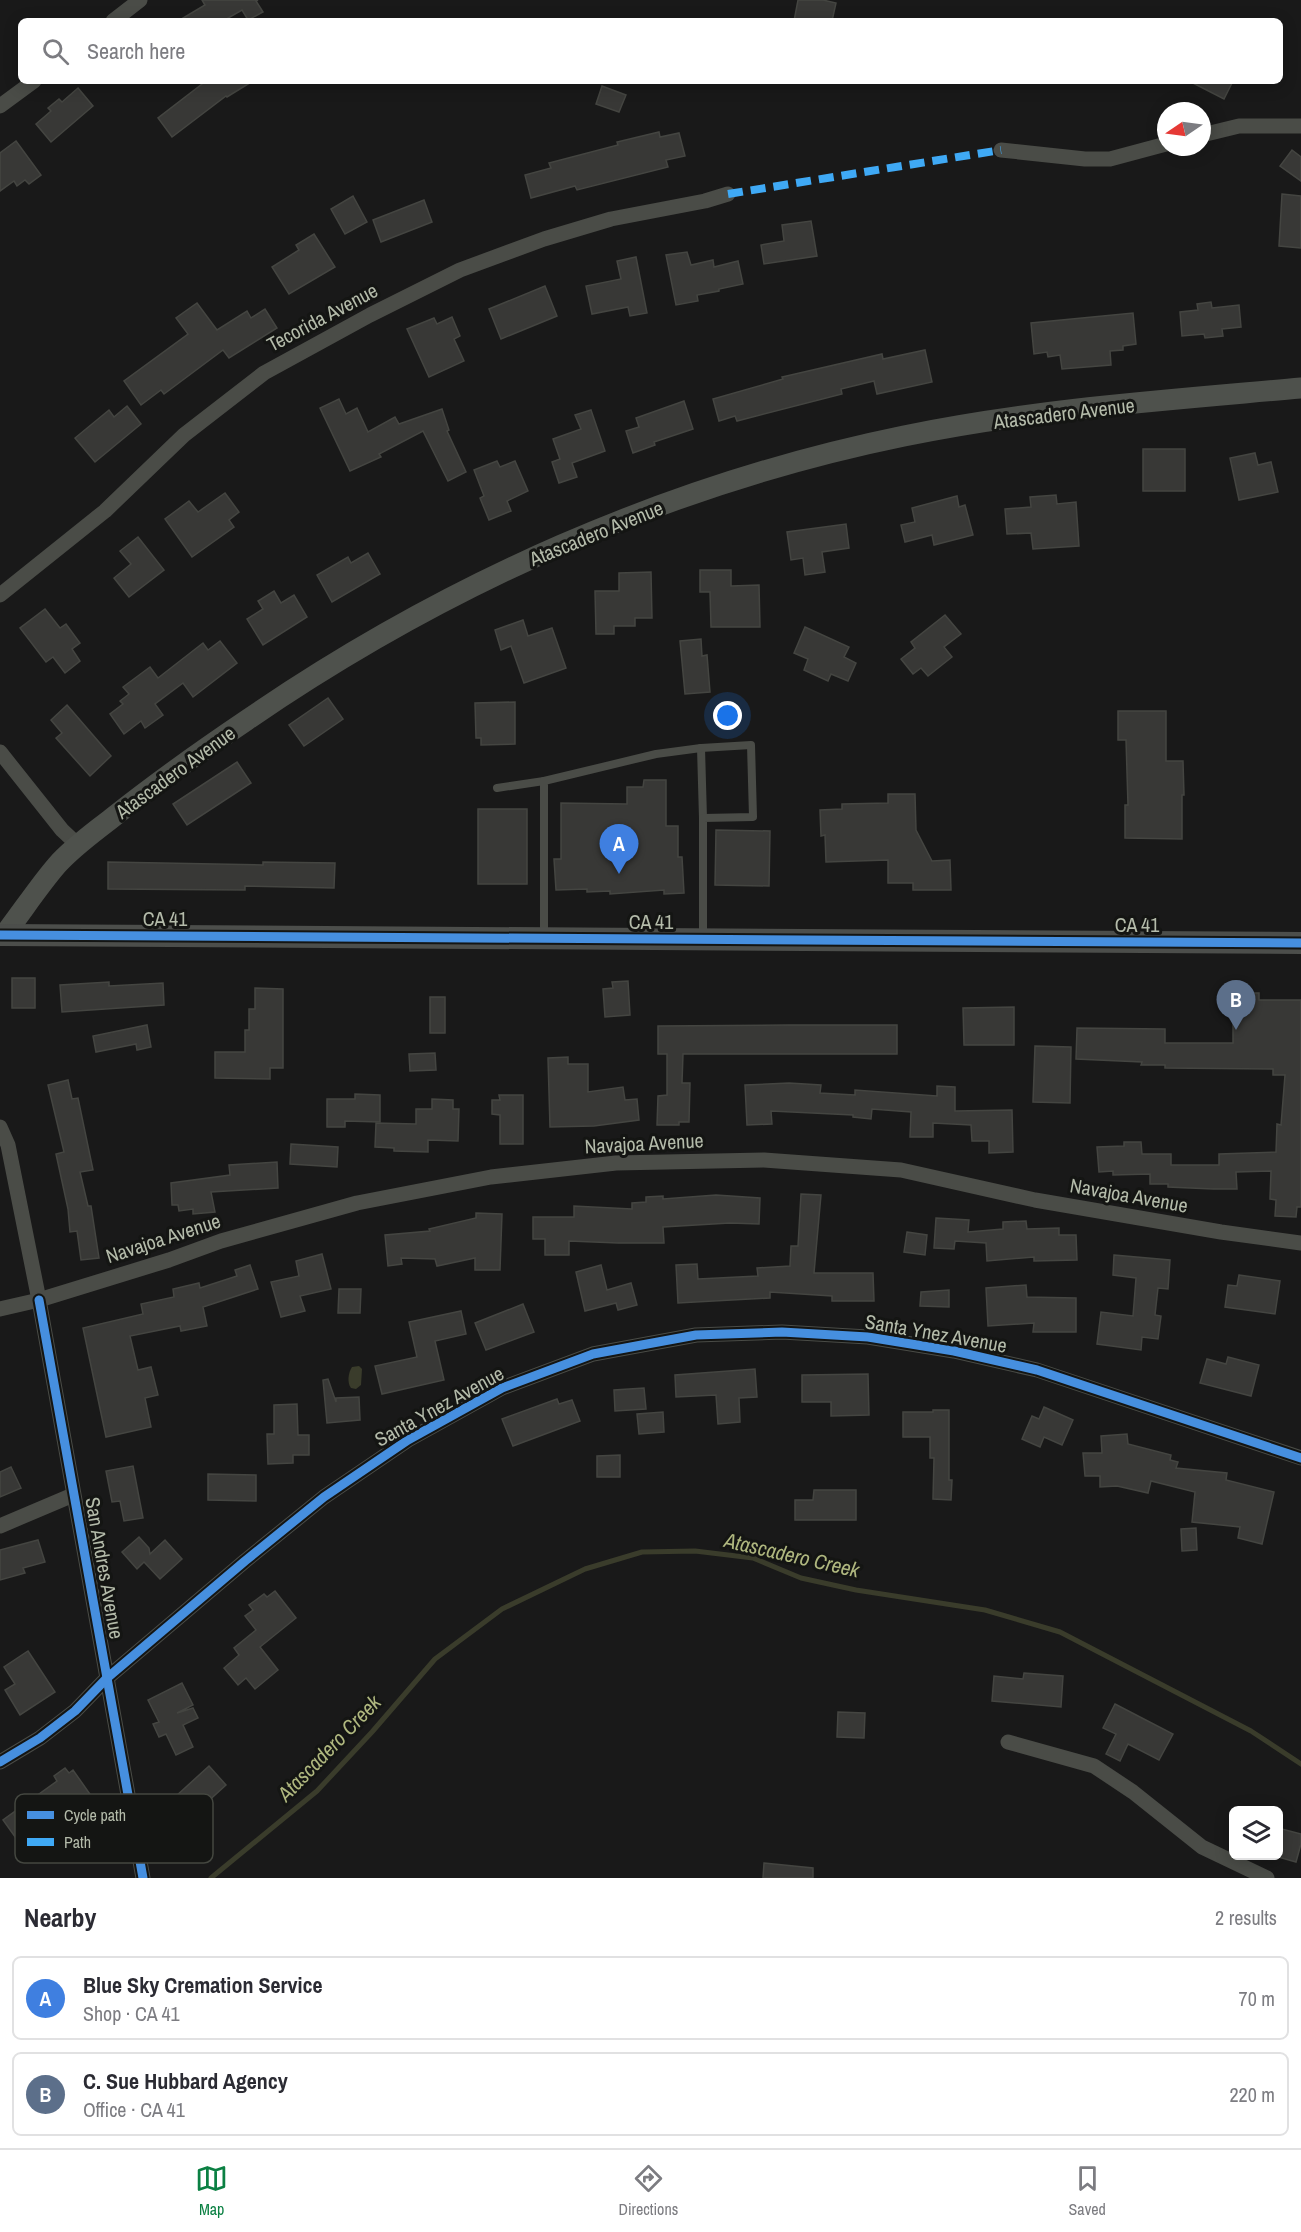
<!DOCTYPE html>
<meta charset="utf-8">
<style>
body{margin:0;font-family:"Archivo Narrow",sans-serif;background:#f7f7f7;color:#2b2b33}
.controls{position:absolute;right:18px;bottom:18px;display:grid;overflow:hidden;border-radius:9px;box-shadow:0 3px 15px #0003}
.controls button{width:54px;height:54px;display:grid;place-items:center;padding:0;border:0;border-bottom:2px solid #e1e1e2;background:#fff;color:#2b2b33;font:30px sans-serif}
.compass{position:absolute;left:1157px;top:102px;width:54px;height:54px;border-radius:50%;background:#fff;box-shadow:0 3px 15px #0003;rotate:257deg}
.you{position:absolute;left:728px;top:716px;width:21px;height:21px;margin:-15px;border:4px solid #fff;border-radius:50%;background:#1a73e8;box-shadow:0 0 0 9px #1a73e833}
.badge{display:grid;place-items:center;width:39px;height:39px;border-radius:50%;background:#0b8043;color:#fff;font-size:20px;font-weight:700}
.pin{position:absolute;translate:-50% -50px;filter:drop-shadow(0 2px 3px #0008)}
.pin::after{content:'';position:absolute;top:32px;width:21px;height:18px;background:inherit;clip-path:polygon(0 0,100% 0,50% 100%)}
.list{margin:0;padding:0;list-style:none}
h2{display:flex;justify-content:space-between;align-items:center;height:78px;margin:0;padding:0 24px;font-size:26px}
h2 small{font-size:20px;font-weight:400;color:#7c7c81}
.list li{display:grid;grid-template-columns:39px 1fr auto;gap:18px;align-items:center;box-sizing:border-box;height:84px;margin:0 12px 12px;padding:0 12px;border:2px solid #e1e1e2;border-radius:9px}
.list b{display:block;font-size:22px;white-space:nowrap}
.list p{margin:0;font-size:20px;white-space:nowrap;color:#7c7c81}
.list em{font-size:20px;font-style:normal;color:#7c7c81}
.icon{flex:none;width:33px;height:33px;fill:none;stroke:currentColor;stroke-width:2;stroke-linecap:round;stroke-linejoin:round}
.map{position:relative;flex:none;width:1301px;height:1878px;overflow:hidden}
.search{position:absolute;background:#fff;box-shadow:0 3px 15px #0003;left:18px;right:18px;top:18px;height:66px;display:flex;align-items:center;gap:15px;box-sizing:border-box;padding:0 21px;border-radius:9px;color:#7c7c81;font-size:22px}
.sheet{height:270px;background:#fff}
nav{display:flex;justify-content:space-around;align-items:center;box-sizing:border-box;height:84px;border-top:2px solid #e1e1e2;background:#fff;font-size:16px;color:#7c7c81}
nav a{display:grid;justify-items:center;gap:3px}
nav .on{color:#0b8043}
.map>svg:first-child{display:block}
</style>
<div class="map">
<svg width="1301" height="1878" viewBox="0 0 1301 1878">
<rect width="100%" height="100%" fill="#191919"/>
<path fill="#3a3c2b" d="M359,1366L362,1369L361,1385L356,1389L351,1388C347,1383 348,1373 352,1367Z"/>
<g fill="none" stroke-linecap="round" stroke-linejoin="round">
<polyline stroke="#3a3c2b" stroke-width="5" points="211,1878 317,1791 372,1732 435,1659 502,1609 585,1569 642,1552 695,1551 753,1558 801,1578 856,1590 985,1610 1060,1632 1251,1731 1301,1764"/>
</g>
<g fill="#383836" stroke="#444541" stroke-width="1.5">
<polygon points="202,0 258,0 256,1 263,12 248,20 242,10 223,21 178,21 205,5"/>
<polygon points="798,0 823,0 836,3 832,21 794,21"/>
<polygon points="206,81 253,81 227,97 226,96 172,137 158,118"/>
<polygon points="1189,81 1233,81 1224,99"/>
<polygon points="602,86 626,95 619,112 596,104"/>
<polygon points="78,88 93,106 51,142 36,124 51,111 48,108 59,99 62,102"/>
<polygon points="659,132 660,137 679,133 685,156 666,160 668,167 577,190 575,186 531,198 525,175 551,168 549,163 618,145 617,142"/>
<polygon points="16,141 41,175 29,184 25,180 17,186 14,181 0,191 0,153"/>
<polygon points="1292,150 1301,157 1301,181 1280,166"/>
<polygon points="1282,194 1301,196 1301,248 1279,246"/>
<polygon points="353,196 367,222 345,234 331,209"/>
<polygon points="424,200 432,222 381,242 373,220"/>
<polygon points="811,221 817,256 764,264 761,245 784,241 782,225"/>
<polygon points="314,234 335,267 289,294 272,267 299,250 296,245"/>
<polygon points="687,252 691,265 713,260 714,267 738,261 743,284 719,289 719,291 697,295 698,301 676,305 666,255"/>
<polygon points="636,257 647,313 630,316 628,307 592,314 586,286 621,279 617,261"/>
<polygon points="545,286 557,316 501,339 489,309"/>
<polygon points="1211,302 1212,308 1239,305 1241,327 1222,329 1223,336 1205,338 1204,334 1182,336 1180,312 1198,310 1197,304"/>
<polygon points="197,303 217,330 247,311 251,318 265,309 277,328 229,358 223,350 164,394 161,390 141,405 124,381 188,334 176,318"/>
<polygon points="1133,313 1136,344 1123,346 1123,350 1110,351 1111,365 1062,369 1060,355 1048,357 1047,352 1034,354 1031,323"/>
<polygon points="452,317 460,336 454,339 464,361 429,377 407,329 434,318 437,324"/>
<polygon points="925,350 932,382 877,394 874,381 841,389 842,394 737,421 735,416 719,421 713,399 783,379 782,377 882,354 883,359"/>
<polygon points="339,399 346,414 357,408 368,432 395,417 399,424 442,409 449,430 447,431 466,472 448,481 423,431 379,454 381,457 350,471 320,408"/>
<polygon points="684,401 693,429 654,442 655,445 633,453 626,431 639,427 636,418"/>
<polygon points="127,406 141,424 95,462 75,438 109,410 114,417"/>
<polygon points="591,410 605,451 572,463 577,477 559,483 552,462 560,459 553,439 581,429 575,415"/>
<rect x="1143" y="449" width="42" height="42"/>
<polygon points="1255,453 1258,465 1271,462 1278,492 1239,500 1230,458"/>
<polygon points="497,461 500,467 515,461 528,491 507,501 511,511 489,520 480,498 484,496 474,470"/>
<polygon points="225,493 239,512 229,520 234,527 192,557 165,519 189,501 198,512"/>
<polygon points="1056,495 1057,504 1076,502 1079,546 1033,549 1031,533 1007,534 1005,509 1031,507 1030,497"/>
<polygon points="957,496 959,507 965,505 973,535 934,545 932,535 905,542 901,525 915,522 912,508"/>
<polygon points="846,524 849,548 822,552 825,572 805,575 803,558 791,560 787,532"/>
<polygon points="138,537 164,570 129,597 114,578 131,564 120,551"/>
<polygon points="368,553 380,574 332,602 317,575 348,557 351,563"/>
<polygon points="700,570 731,570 731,586 759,585 760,627 711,627 710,592 700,592"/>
<polygon points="651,572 652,618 635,618 635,626 614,626 614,634 596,634 595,591 619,591 619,573"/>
<polygon points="274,591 281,603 294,595 307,617 263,645 247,619 263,609 258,601"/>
<polygon points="45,609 60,628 66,624 80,643 72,649 80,661 65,673 53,657 46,662 20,628"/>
<polygon points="945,615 961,634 944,647 952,657 928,676 921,668 913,674 901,659 915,648 911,642"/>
<polygon points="523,620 528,636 552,628 566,668 524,683 511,646 501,650 495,630"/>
<polygon points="805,627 849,647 844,657 856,663 848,681 831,674 828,681 804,670 808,659 794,653"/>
<polygon points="701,639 702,656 707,655 710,692 685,694 680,641"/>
<polygon points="220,641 237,663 193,697 183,683 155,704 163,715 145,728 141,721 124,734 110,714 123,704 120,701 129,694 123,687 150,667 158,678 203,643 208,650"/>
<polygon points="328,698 343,719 304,746 289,725"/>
<polygon points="515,702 515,744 481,745 481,738 476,738 475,703"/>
<polygon points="67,705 111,756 90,776 56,738 62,733 51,720"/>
<polygon points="1118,711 1166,711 1166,761 1183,761 1184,795 1182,795 1182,839 1125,838 1125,805 1128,805 1126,740 1118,740"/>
<polygon points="237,762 251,783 187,825 173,804"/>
<polygon points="644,780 666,780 666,826 678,826 678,857 682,857 684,893 664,894 664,890 610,894 610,891 587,892 587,889 556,890 554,859 561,859 561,803 627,804 627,787 643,787"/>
<polygon points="888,794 915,794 916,830 932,861 950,860 951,890 913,890 913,883 888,883 888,860 826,862 825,835 821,836 820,810 842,809 842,804 888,803"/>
<rect x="478" y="809" width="49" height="75"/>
<polygon points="716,830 770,831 769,886 715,885"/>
<polygon points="108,862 263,865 263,862 335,863 334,888 245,886 245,890 108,889"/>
<rect x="12" y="978" width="23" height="30"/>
<polygon points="628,981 630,1015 605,1017 603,989 613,988 612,982"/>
<polygon points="109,982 109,986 163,983 164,1005 62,1012 60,985"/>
<polygon points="255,988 283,989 283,1068 270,1068 270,1079 215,1078 215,1052 245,1052 245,1030 249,1030 249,1009 255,1009"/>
<polygon points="1233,993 1259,993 1259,1000 1301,1000 1301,1207 1297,1207 1296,1217 1275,1216 1276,1200 1270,1199 1271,1171 1236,1172 1237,1189 1213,1189 1168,1187 1168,1184 1150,1184 1150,1174 1113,1175 1113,1171 1099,1172 1097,1147 1124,1146 1124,1142 1141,1142 1142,1154 1171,1154 1171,1165 1219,1165 1219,1154 1276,1152 1277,1124 1281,1125 1285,1075 1273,1075 1273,1069 1165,1068 1165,1065 1141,1065 1142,1062 1076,1059 1077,1028 1165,1029 1165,1043 1233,1043"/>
<rect x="430" y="997" width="15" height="36"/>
<polygon points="1014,1007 1014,1045 964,1045 963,1008"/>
<polygon points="147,1025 151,1047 137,1050 136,1044 96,1052 93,1036"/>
<polygon points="788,1025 897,1025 897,1054 683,1054 682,1083 690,1083 689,1122 679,1122 679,1125 657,1125 658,1096 667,1095 667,1054 658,1054 658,1026"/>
<polygon points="1035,1046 1071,1047 1070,1103 1033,1102"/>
<polygon points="435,1053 436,1070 410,1071 409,1054"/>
<polygon points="568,1057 568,1064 588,1064 588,1092 623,1087 625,1100 637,1099 639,1120 594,1126 550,1127 548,1058"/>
<polygon points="68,1080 72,1099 78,1098 93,1170 80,1172 88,1206 91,1206 99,1258 81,1260 77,1231 70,1232 68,1209 56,1154 64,1152 48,1085"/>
<polygon points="789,1083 821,1085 820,1093 855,1095 855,1090 937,1096 937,1086 955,1087 955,1111 1012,1110 1013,1152 989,1153 989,1141 972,1141 971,1125 933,1123 933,1137 910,1137 911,1112 872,1109 871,1119 853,1117 853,1115 771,1111 772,1124 747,1125 745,1085"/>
<polygon points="355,1094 380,1095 380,1122 345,1121 345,1127 327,1127 327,1099 355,1099"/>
<polygon points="499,1095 523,1095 523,1144 500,1144 500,1115 492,1114 492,1100 500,1100"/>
<polygon points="432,1099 453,1100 453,1109 459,1109 458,1141 428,1140 428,1152 394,1151 394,1148 375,1147 376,1123 416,1124 416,1109 432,1109"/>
<polygon points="291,1144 338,1147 337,1167 290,1164"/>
<polygon points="277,1162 278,1188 211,1192 215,1212 193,1214 193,1209 179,1211 178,1205 172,1205 171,1183 230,1175 229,1165"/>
<polygon points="801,1194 821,1195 814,1273 873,1273 874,1301 832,1301 832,1296 770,1292 770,1298 678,1303 676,1265 697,1264 698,1279 758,1276 757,1268 790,1266 791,1246 798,1246"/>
<polygon points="716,1195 760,1198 759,1224 730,1223 663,1227 664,1243 618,1243 569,1241 569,1255 545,1255 545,1239 533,1239 533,1217 574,1217 574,1206 632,1209 632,1203 646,1202 646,1197 663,1196 663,1199"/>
<polygon points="476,1213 502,1214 500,1270 475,1270 475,1258 437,1266 435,1259 401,1258 402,1264 388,1266 385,1235 430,1231 429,1229 476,1218"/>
<polygon points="936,1218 969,1220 968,1232 1003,1229 1003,1222 1026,1221 1027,1229 1059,1228 1059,1235 1076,1235 1077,1260 1034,1261 1034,1257 987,1261 986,1243 955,1241 954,1249 934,1248"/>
<polygon points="907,1232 927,1235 925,1255 904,1252"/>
<polygon points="322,1254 331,1289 300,1296 305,1311 281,1317 271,1282 299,1276 296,1261"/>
<polygon points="1114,1255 1170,1260 1168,1289 1158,1288 1155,1315 1161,1316 1158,1339 1142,1337 1141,1350 1097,1344 1101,1312 1133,1316 1136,1278 1113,1275"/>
<polygon points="250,1265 258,1289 203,1307 207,1326 181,1331 180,1326 130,1336 138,1370 151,1367 158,1395 145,1398 151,1427 106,1437 83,1328 143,1314 141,1304 174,1297 173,1289 199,1283 200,1288 237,1276 235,1270"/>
<polygon points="601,1265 607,1290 631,1283 637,1305 618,1310 616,1303 585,1311 576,1272"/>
<polygon points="1239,1275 1280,1281 1275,1314 1225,1307 1228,1285 1237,1286"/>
<polygon points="1026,1285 1027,1297 1076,1298 1076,1332 1033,1332 1034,1323 988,1326 986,1288"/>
<polygon points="339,1289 361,1289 360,1313 338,1313"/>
<polygon points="949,1290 949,1307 920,1306 921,1292"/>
<polygon points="523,1304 534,1332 486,1350 475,1323"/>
<polygon points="461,1311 466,1334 435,1341 444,1380 382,1394 375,1366 417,1357 409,1322"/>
<polygon points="1228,1357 1259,1365 1251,1396 1200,1383 1207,1359 1226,1364"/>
<polygon points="755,1369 757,1397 739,1398 740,1422 718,1424 716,1395 676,1397 675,1375"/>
<polygon points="868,1374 869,1415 831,1416 831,1402 802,1402 802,1375"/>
<polygon points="328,1379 336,1402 336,1398 359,1397 360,1420 327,1423 323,1380"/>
<polygon points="644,1388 646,1409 615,1411 614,1390"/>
<polygon points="557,1399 559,1404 572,1400 580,1421 513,1446 502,1419"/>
<polygon points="297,1404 298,1435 309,1435 309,1455 293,1455 293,1463 268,1464 267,1434 274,1434 274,1405"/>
<polygon points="1044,1407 1073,1420 1062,1445 1044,1437 1040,1447 1022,1439 1032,1416 1039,1419"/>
<polygon points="933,1410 949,1410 949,1480 952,1480 951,1500 933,1499 934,1458 930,1458 930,1437 903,1437 903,1412 933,1412"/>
<polygon points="663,1412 664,1432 639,1434 637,1414"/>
<polygon points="1127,1434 1128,1444 1171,1455 1170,1460 1178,1462 1176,1468 1227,1473 1226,1480 1274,1492 1262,1544 1238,1538 1240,1527 1192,1522 1195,1492 1151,1481 1148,1493 1117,1486 1100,1487 1100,1476 1085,1476 1083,1453 1102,1453 1101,1436"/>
<polygon points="620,1455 620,1477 597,1477 597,1456"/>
<polygon points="133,1466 143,1518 124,1521 120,1501 112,1502 106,1471"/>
<polygon points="11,1467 21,1488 0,1497 0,1472"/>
<polygon points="208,1474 256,1475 256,1501 208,1500"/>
<polygon points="814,1490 856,1490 856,1520 795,1520 795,1500 813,1500"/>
<polygon points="1196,1528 1197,1550 1182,1551 1181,1529"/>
<polygon points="139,1537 149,1548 150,1554 165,1540 182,1559 160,1579 144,1562 137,1569 122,1552"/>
<polygon points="38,1540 45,1562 23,1568 25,1573 0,1580 0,1550"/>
<polygon points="275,1591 296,1618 260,1647 278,1670 255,1689 246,1678 238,1685 224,1668 239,1655 234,1648 256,1630 245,1616 253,1610 249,1605 264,1594 267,1597"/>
<polygon points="28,1651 55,1692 20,1715 5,1690 15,1684 4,1667"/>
<polygon points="1024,1673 1063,1676 1061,1707 992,1701 994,1676 1023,1679"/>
<polygon points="182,1683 193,1705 177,1713 193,1708 198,1718 183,1725 193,1747 176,1755 166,1734 159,1737 153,1724 159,1722 148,1700"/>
<polygon points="1115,1704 1173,1734 1159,1760 1128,1744 1120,1761 1106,1754 1116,1734 1103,1728"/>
<polygon points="838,1712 865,1713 864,1738 837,1737"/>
<polygon points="209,1766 226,1785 192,1816 175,1797"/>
<polygon points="65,1768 69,1773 73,1770 99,1807 77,1823 67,1808 18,1841 3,1820 57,1781 54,1776"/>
<polygon points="1278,1828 1301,1834 1301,1844 1296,1862 1278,1857"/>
<polygon points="764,1863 813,1868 813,1878 763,1878"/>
</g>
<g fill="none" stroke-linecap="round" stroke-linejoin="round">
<g stroke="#4a4c47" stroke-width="8">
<polyline points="701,748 703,818"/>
<polyline points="497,788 544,781"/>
<polyline points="544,937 544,781 656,754 701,748 751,745 753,817 703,818 703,937"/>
</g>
<g stroke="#4a4c47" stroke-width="15">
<polyline points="113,21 140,0"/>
<polyline points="0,106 34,81"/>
<polyline points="1202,135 1239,126 1301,126"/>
<polyline points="1001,150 1085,159 1110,159 1166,144"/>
<polyline points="0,595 105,511 184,435 264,373 370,315 460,270 544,239 611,219 705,201 728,194"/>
<polyline points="0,752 62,830 78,845"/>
<polyline points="0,1127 8,1145 39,1300 143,1878"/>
<polyline points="0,1309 39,1300 169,1260 221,1241 357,1203 491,1177 616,1163 764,1160 901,1170 1035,1200 1221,1232 1301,1243"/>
<polyline points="0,1526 73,1495"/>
<polyline points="1008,1742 1094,1766 1133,1792 1202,1847 1267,1878"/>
<polyline points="0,1762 40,1738 75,1711 107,1678 245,1561 324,1497 408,1440 502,1388 593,1354 696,1335 782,1332 868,1337 954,1351 1037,1370 1301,1458"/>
</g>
<path stroke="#4e514c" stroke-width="21" d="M4,935C22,912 38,887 57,865C73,847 93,833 112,818C156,783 201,751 247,720C445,584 669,484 904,436C1035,409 1168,400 1301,388"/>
<polyline stroke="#4c4e4b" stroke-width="22" points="0,935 1301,943"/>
<polyline stroke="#3fa9f5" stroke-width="8" stroke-dasharray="15 8" stroke-linecap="butt" points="728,194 1001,150"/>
<g stroke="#141513" stroke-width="13">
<g id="cycleway">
<polyline points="0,935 1301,943"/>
<polyline points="39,1300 143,1878"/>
<polyline points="0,1762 40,1738 75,1711 107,1678 245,1561 324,1497 408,1440 502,1388 593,1354 696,1335 782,1332 868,1337 954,1351 1037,1370 1301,1458"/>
</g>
</g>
<use href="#cycleway" stroke="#468fdf" stroke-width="9"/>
</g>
<g text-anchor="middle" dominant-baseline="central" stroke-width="6" stroke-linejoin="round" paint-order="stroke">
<g font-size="20" fill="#b4bbaa" stroke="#141513">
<text transform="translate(322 317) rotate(-28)">Tecorida Avenue</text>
<text transform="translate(1064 413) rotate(-7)">Atascadero Avenue</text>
<text transform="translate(596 533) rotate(-22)">Atascadero Avenue</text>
<text transform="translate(175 772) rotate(-36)">Atascadero Avenue</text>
<text x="165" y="918">CA 41</text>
<text x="651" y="921">CA 41</text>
<text x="1137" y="924">CA 41</text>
<text transform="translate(644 1143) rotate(-3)">Navajoa Avenue</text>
<text transform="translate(1129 1195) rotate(10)">Navajoa Avenue</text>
<text transform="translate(163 1238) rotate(-18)">Navajoa Avenue</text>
<text transform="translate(936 1333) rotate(10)">Santa Ynez Avenue</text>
<text transform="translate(439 1406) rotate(-29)">Santa Ynez Avenue</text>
<text transform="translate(105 1568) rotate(80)">San Andres Avenue</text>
</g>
<g font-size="21" font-style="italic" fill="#afb77f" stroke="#141513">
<text transform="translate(792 1555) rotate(13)">Atascadero Creek</text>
<text transform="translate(329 1748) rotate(-46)">Atascadero Creek</text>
</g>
</g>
<rect x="15" y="1794" width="198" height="69" rx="9" fill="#141513" stroke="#444740" stroke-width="1.5"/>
<rect x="27" y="1811" width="27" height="8" fill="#468fdf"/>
<rect x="27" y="1838" width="27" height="8" fill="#3fa9f5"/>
<g font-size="16" fill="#b4bbaa">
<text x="64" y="1821">Cycle path</text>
<text x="64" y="1848">Path</text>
</g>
</svg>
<div class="controls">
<button><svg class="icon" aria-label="layers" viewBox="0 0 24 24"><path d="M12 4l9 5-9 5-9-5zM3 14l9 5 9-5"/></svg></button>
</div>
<svg class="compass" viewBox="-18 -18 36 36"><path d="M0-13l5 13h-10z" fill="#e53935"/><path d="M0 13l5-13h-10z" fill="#7c7c81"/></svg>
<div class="you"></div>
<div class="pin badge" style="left:619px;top:874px;background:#3f7fe0">A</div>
<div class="pin badge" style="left:1236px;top:1030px;background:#5c6f8a">B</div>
<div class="search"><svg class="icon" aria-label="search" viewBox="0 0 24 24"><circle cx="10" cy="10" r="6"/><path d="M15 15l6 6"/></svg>Search here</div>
</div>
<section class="sheet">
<h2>Nearby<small>2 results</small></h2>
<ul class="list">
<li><span class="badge" style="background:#3f7fe0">A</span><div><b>Blue Sky Cremation Service</b><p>Shop · CA 41</p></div><em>70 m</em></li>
<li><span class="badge" style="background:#5c6f8a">B</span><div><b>C. Sue Hubbard Agency</b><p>Office · CA 41</p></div><em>220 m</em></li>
</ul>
</section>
<nav>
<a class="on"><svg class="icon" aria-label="map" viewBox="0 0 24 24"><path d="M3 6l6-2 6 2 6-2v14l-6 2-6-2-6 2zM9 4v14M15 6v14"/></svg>Map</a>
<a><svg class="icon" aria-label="directions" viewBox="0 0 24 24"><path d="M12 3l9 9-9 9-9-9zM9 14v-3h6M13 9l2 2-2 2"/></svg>Directions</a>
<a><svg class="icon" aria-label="saved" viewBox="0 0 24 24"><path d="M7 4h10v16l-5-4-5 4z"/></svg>Saved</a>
</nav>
